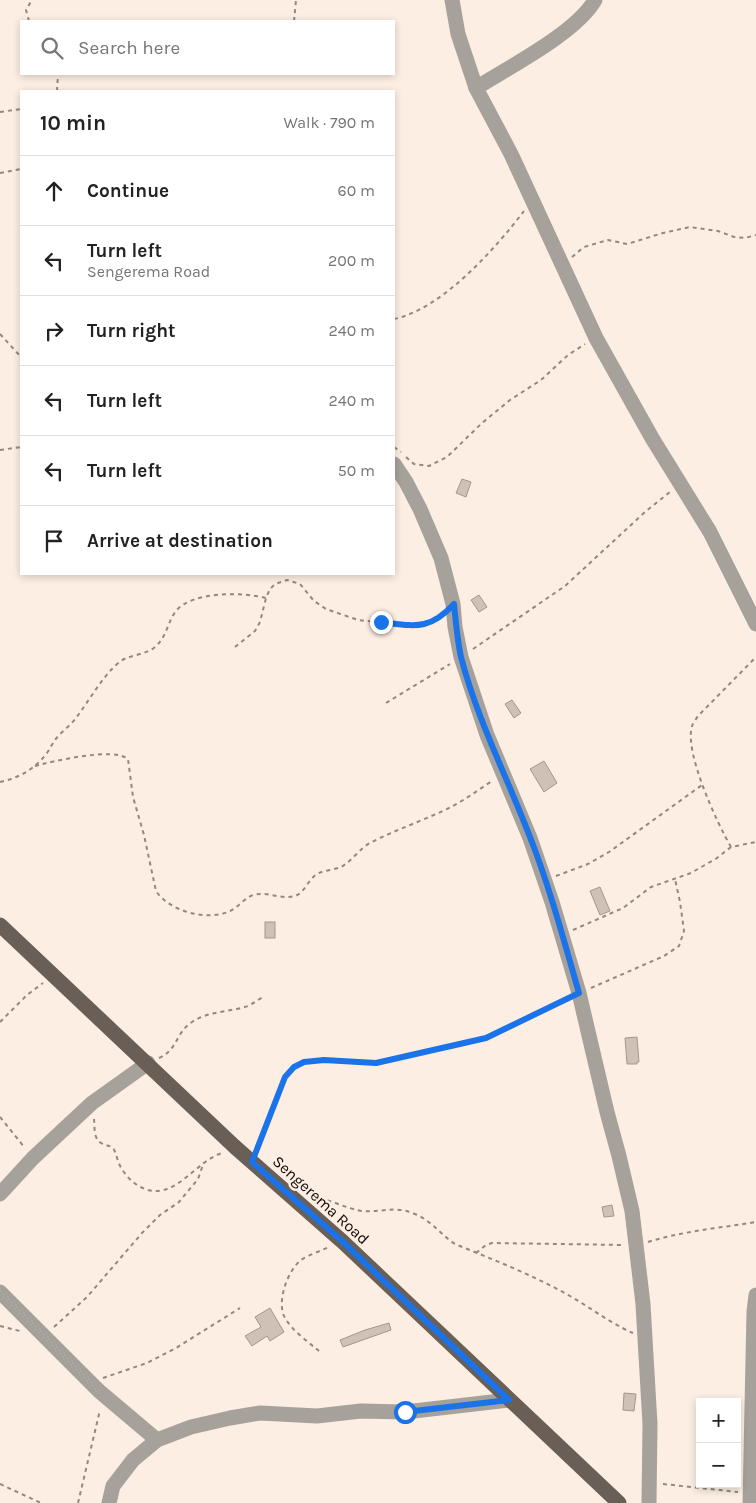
<!DOCTYPE html>
<meta charset="utf-8">
<style>
body{margin:0;font-family:Karla,sans-serif;background:#f6f6f6;color:#222}
.controls{position:absolute;right:15px;bottom:15px;display:grid;overflow:hidden;border-radius:0px;box-shadow:0 2px 8px #0003}
.controls button{width:45px;height:45px;display:grid;place-items:center;padding:0;border:0;border-bottom:1px solid #e0e0e0;background:#fff;color:#222;font:25px sans-serif}
.stop{position:absolute;width:15px;height:15px;margin:-11px;border:4px solid #1a73e8;border-radius:50%;background:#fff}
.stop.end{background:#1a73e8;border-color:#fff;box-shadow:0 1px 5px #0008}
.list{margin:0;padding:0;list-style:none}
h2{display:flex;justify-content:space-between;align-items:center;height:65px;margin:0;padding:0 20px;font-size:21px}
h2 small{font-size:16px;font-weight:400;color:#767676}
.list li{display:grid;grid-template-columns:32px 1fr auto;gap:15px;align-items:center;box-sizing:border-box;height:70px;padding:0 20px;border-top:1px solid #e0e0e0}
.list b{display:block;font-size:19px;white-space:nowrap}
.list p{margin:0;font-size:16px;white-space:nowrap;color:#767676}
.list em{font-size:16px;font-style:normal;color:#767676}
.icon{flex:none;width:28px;height:28px;fill:none;stroke:currentColor;stroke-width:2;stroke-linecap:round;stroke-linejoin:round}
.map{position:relative;flex:none;width:756px;height:1503px;overflow:hidden}
.search{position:absolute;background:#fff;box-shadow:0 2px 8px #0003;left:20px;top:20px;width:375px;height:55px;display:flex;align-items:center;gap:12px;box-sizing:border-box;padding:0 18px;border-radius:0px;color:#767676;font-size:19px}
.panel{position:absolute;background:#fff;box-shadow:0 2px 8px #0003;left:20px;top:90px;width:375px;height:485px;border-radius:0px}
.map>svg:first-child{display:block}
</style>
<div class="map">
<svg width="756" height="1503" viewBox="0 0 756 1503">
<rect width="100%" height="100%" fill="#fceee2"/>
<g fill="#cfc1b6" stroke="#a4978c">
<polygon points="462,479 471,482 466,497 456,493"/>
<polygon points="479,595 487,607 479,612 471,600"/>
<polygon points="512,700 521,713 514,718 505,704"/>
<polygon points="544,761 557,783 544,792 530,769"/>
<polygon points="600,887 610,911 600,915 590,891"/>
<rect x="265" y="922" width="10" height="16"/>
<polygon points="637,1037 639,1062 637,1062 637,1064 627,1064 625,1038"/>
<polygon points="612,1205 614,1216 604,1217 602,1207"/>
<polygon points="270,1308 284,1332 270,1341 267,1336 252,1346 245,1336 261,1327 255,1317"/>
<polygon points="389,1323 391,1330 343,1347 340,1340 365,1330"/>
<polygon points="624,1393 636,1394 634,1411 623,1410"/>
</g>
<g fill="none" stroke-linecap="round" stroke-linejoin="round">
<g stroke="#918880" stroke-width="2" stroke-dasharray="4 4" stroke-linecap="butt">
<polyline points="29,21 26,10 32,0"/>
<polyline points="294,21 296,0"/>
<polyline points="57,91 58,74"/>
<polyline points="0,112 21,109"/>
<polyline points="0,173 21,169"/>
<polyline points="572,257 584,247 608,240 627,244 663,233 690,227 718,231 734,237 745,238 756,235"/>
<path d="M394,319C442,309 495,249 524,211"/>
<polyline points="0,334 21,357"/>
<polyline points="394,447 401,452"/>
<polyline points="0,450 21,447"/>
<polyline points="406,457 414,464 429,466 447,457 482,423 510,400 541,380 568,355 585,344"/>
<polyline points="235,647 255,631 260,622 266,598 270,589 275,584 287,580 300,584 314,601 326,609 358,620 413,626 422,625 442,617"/>
<polyline points="473,649 565,586 645,512 670,492"/>
<polyline points="386,703 450,664"/>
<path d="M35,766C53,761 114,747 128,759L133,797L144,835L156,891C169,911 206,921 228,912C238,908 243,899 253,895C267,891 281,900 295,896C305,893 308,878 319,873C325,870 334,870 341,867C352,861 359,849 370,843C395,830 422,821 447,809C463,801 477,791 492,781"/>
<path d="M0,782C19,778 35,769 47,753C50,749 52,744 55,740C61,732 70,726 76,718C88,702 98,684 112,669C116,665 122,659 127,658C137,654 151,653 158,644C167,635 168,621 176,611C192,591 243,592 266,598"/>
<path d="M731,847C717,823 684,752 692,726C693,723 696,719 698,716L756,657"/>
<polyline points="556,876 588,864 609,852 702,785"/>
<polyline points="573,930 623,908 651,887 691,873 717,858 731,847 756,842"/>
<polyline points="591,988 664,956 679,946 684,931 680,902 675,879"/>
<polyline points="0,1022 27,995 43,983"/>
<path d="M159,1058C177,1051 176,1032 192,1022C208,1011 230,1012 248,1006C254,1003 259,999 265,996"/>
<polyline points="0,1117 25,1148"/>
<path d="M94,1119C95,1127 93,1138 101,1143C106,1146 109,1145 113,1148C117,1154 117,1162 122,1169C128,1179 137,1187 148,1190C178,1197 196,1161 222,1153"/>
<path d="M257,1148L285,1077C310,1048 343,1067 376,1063C388,1062 401,1057 413,1055C438,1050 464,1047 488,1037C515,1027 540,1010 566,998"/>
<path d="M312,1196C329,1199 345,1208 361,1211C380,1213 395,1205 415,1214C432,1221 441,1235 455,1244C494,1260 533,1275 570,1296C591,1308 610,1323 633,1333"/>
<path d="M648,1242C683,1231 720,1228 756,1222"/>
<polyline points="476,1253 486,1245 492,1243 624,1245"/>
<polyline points="0,1326 20,1331"/>
<polyline points="54,1327 87,1297 142,1233 160,1215 179,1202 198,1179 204,1162"/>
<path d="M319,1351C307,1341 291,1330 284,1316C277,1300 288,1270 301,1260C309,1255 320,1251 329,1247"/>
<polyline points="103,1378 147,1363 176,1348 240,1308"/>
<polyline points="0,1484 41,1503"/>
<polyline points="663,1484 738,1492"/>
<polyline points="78,1503 100,1410"/>
</g>
<g stroke="#a7a19c" stroke-width="15">
<polyline points="452,0 458,34 476,88 511,154 596,338 652,438 710,532 756,624"/>
<path d="M476,88C509,67 576,33 595,0"/>
<polyline points="394,464 406,482 420,509 441,558 453,604 455,627 461,657 487,735 530,838 552,902 579,993 607,1112 619,1156 632,1211 643,1304 650,1424 649,1503"/>
<polyline points="0,1194 33,1158 92,1103 148,1063"/>
<polyline points="0,1292 99,1391 157,1440"/>
<polyline points="109,1503 113,1486 133,1460 157,1440 191,1427 230,1418 260,1413 317,1416 361,1411 405,1412 509,1400"/>
<polyline points="750,1503 754,1312 756,1295"/>
</g>
<polyline stroke="#695f57" stroke-width="15" points="0,925 235,1147 343,1242 619,1503"/>
</g>
<g fill="none" stroke-linecap="round" stroke-linejoin="round">
<path stroke="#1a73e8" stroke-width="6" d="M381,622C415,626 429,631 454,604C456,622 457,639 461,657C477,719 507,777 530,837C550,888 564,941 579,993L486,1038L376,1063L324,1060L304,1062L294,1067L285,1077L252,1162L343,1242L509,1400L405,1412"/>
</g>
<g text-anchor="middle" dominant-baseline="central" stroke-width="5" stroke-linejoin="round" paint-order="stroke">
<g font-size="16" fill="#100b08" stroke="#fceee2">
<text transform="translate(321 1200) rotate(42)">Sengerema Road</text>
</g>
</g>
</svg>
<div class="controls">
<button>+</button>
<button>−</button>
</div>
<div class="stop" style="left:405px;top:1412px"></div>
<div class="stop end" style="left:381px;top:622px"></div>
<div class="search"><svg class="icon" aria-label="search" viewBox="0 0 24 24"><circle cx="10" cy="10" r="6"/><path d="M15 15l6 6"/></svg>Search here</div>
<section class="panel">
<h2>10 min<small>Walk · 790 m</small></h2>
<ul class="list">
<li><svg class="icon" aria-label="ahead" viewBox="0 0 24 24"><path d="M12 20V5M6 11l6-6 6 6"/></svg><div><b>Continue</b></div><em>60 m</em></li>
<li><svg class="icon" aria-label="left" viewBox="0 0 24 24"><path d="M17 20v-9H6M10 6l-5 5 5 5"/></svg><div><b>Turn left</b><p>Sengerema Road</p></div><em>200 m</em></li>
<li><svg class="icon" aria-label="right" viewBox="0 0 24 24"><path d="M7 20v-9h11M14 6l5 5-5 5"/></svg><div><b>Turn right</b></div><em>240 m</em></li>
<li><svg class="icon" aria-label="left" viewBox="0 0 24 24"><path d="M17 20v-9H6M10 6l-5 5 5 5"/></svg><div><b>Turn left</b></div><em>240 m</em></li>
<li><svg class="icon" aria-label="left" viewBox="0 0 24 24"><path d="M17 20v-9H6M10 6l-5 5 5 5"/></svg><div><b>Turn left</b></div><em>50 m</em></li>
<li><svg class="icon" aria-label="arrive" viewBox="0 0 24 24"><path d="M6 21V4h12l-3 4 3 4H6"/></svg><div><b>Arrive at destination</b></div></li>
</ul>
</section>
</div>
